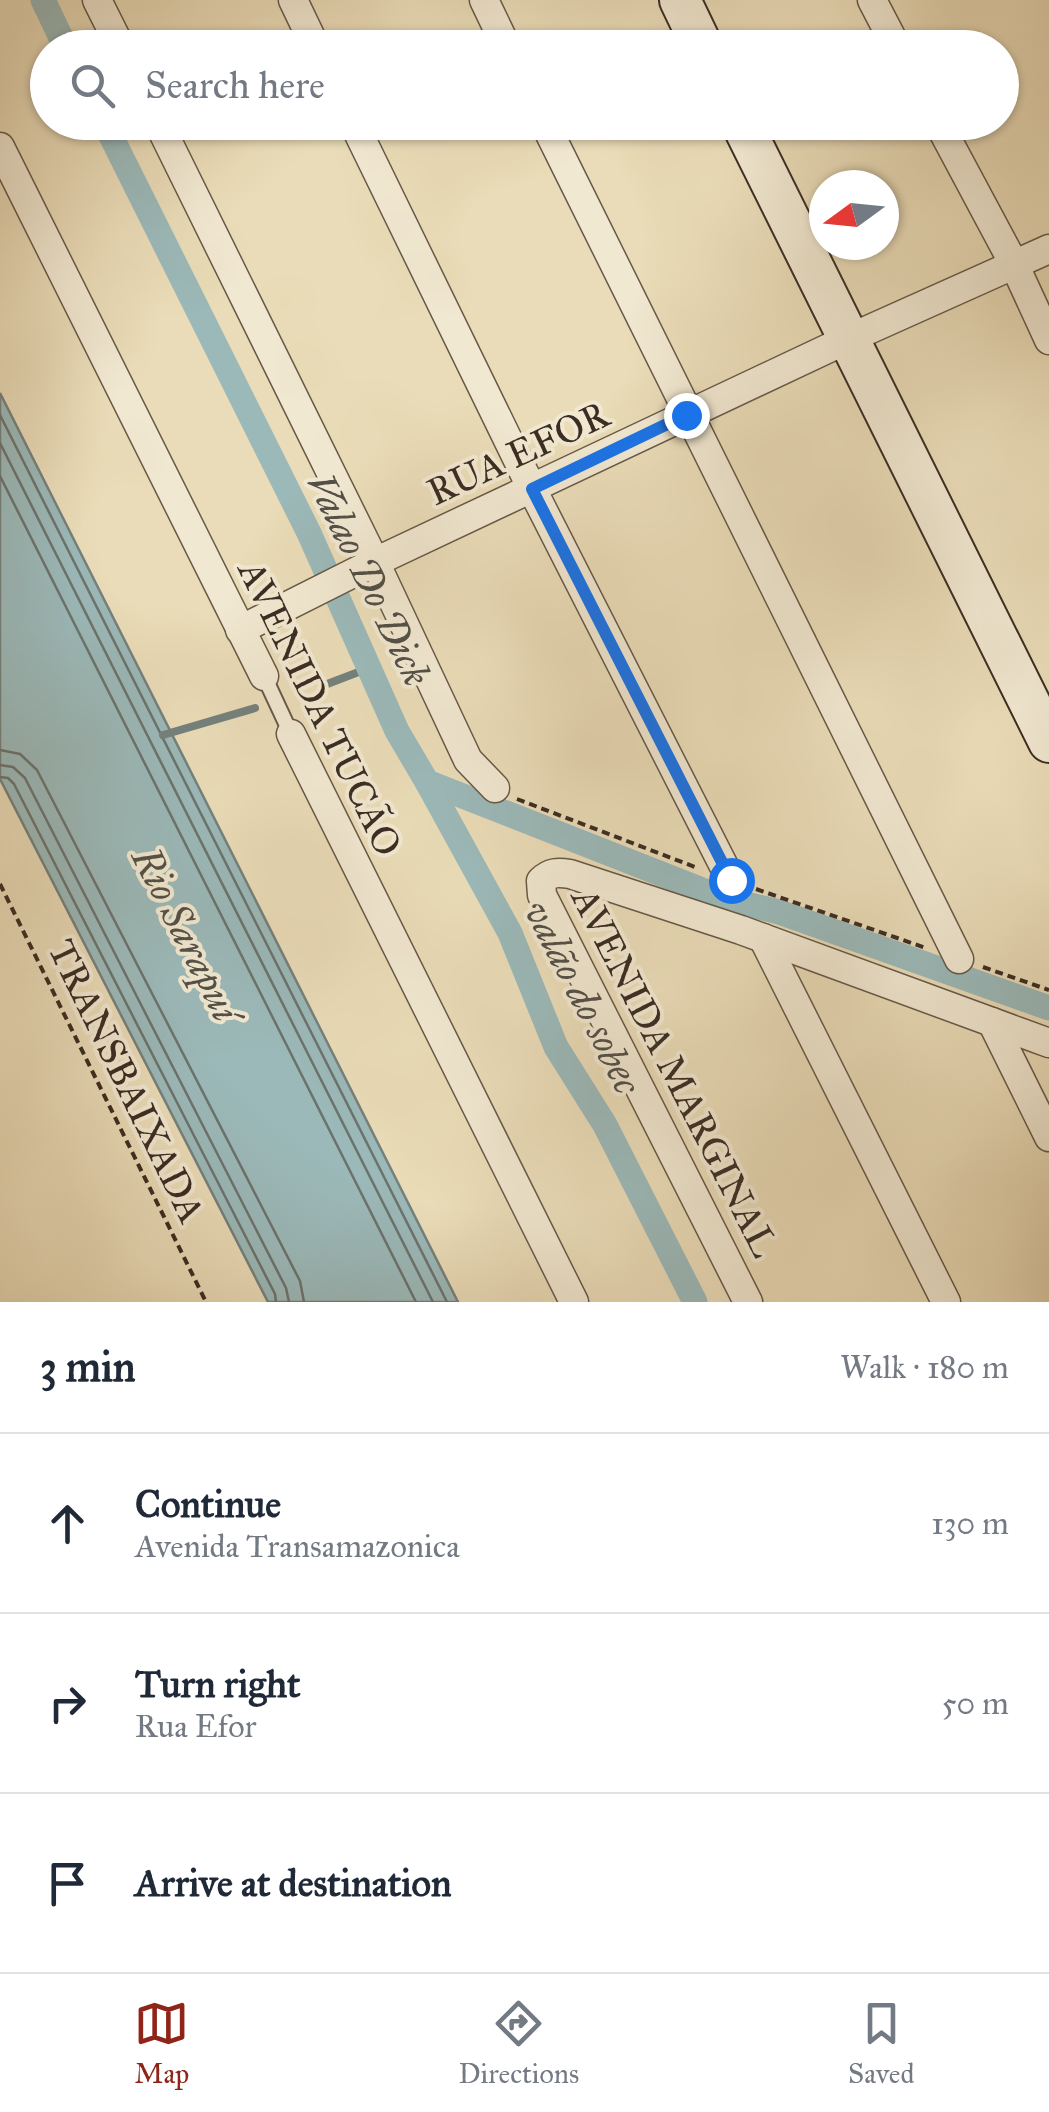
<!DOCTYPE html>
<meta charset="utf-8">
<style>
body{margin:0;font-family:"IM FELL Great Primer",serif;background:#f2f2f3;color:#1f2937}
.compass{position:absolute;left:809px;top:170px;width:90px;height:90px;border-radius:50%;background:#fff;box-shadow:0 2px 8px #0004;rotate:255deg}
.stop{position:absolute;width:30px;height:30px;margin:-22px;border:8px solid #1a73e8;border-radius:50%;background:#fff}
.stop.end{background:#1a73e8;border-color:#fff;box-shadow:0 2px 10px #0008}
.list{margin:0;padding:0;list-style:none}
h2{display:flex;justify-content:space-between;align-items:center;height:130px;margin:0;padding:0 40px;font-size:42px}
h2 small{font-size:32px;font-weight:400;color:#747a83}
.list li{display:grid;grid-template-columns:65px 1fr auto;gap:30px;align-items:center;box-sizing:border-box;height:180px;padding:0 40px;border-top:2px solid #e0e1e3}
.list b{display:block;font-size:38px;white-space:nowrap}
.list p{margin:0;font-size:32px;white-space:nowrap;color:#747a83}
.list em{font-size:32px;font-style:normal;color:#747a83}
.icon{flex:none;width:55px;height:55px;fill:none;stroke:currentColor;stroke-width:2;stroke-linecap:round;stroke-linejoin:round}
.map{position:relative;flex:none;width:1049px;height:1302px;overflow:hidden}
.search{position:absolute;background:#fff;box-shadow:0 2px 8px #0004;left:30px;right:30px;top:30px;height:110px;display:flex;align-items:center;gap:25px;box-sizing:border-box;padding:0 35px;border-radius:55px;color:#747a83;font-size:38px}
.sheet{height:670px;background:#fff}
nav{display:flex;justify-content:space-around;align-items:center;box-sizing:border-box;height:140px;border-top:2px solid #e0e1e3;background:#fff;font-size:28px;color:#747a83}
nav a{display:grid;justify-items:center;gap:5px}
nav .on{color:#8f2418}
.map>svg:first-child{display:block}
</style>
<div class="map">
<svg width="1049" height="1302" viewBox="0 0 1049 1302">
<rect width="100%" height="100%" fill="#eadcb8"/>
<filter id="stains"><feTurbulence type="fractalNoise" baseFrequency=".002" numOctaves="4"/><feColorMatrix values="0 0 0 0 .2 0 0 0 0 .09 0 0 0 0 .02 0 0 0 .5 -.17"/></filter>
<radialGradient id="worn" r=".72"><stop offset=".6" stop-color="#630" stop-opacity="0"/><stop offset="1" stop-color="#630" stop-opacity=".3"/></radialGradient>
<polygon fill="#9bb9b9" stroke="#75817d" stroke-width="2.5" points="0,393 458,1302 268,1302 0,779"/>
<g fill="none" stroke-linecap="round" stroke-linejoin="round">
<g stroke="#6b736e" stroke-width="2.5">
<polyline points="0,415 447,1302"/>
<polyline points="0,443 433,1302"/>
<polyline points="0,476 416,1302"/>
<polyline points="0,750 20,754 37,770 300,1281 304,1302"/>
<polyline points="0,765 13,767 25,778 286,1288 289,1302"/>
<polyline points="0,777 8,778 14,784 275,1294 276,1302"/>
</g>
<g stroke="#75817d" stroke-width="8">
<polyline points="322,686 369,668"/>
<polyline points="163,735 255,708"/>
</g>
<g stroke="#9bb9b9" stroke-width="25">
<polyline points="43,0 66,48"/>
<polyline points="104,122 309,533 397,731 427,782 725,899 779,912 1049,1008"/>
<polyline points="427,782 510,933 556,1047 605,1125 695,1302"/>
</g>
<g stroke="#675948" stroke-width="18">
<polyline id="lane" points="264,676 291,734"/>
</g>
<g stroke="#675948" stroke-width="31">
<g id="street">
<polyline points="97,0 121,48"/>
<polyline points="293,0 316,48"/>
<polyline points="484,0 507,48"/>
<polyline points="872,0 897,48"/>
<polyline points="158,122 375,562 468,760 495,788"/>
<polyline points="353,122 532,489 731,880"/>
<polyline points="544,122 959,959"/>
<polyline points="938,122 1015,266 1049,340"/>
<polyline points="0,147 264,676"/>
<polyline points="240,630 375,562 848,339 1049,249"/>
<polyline points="291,734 574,1302"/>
<polyline points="763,938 946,1302"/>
<polyline points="992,1022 1049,1137"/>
<path d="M748,1302L542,895L541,881C550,872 558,872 570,874L741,930L1049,1043"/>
</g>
</g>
<g stroke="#3b2d23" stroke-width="44">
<g id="secondary">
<polyline points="680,0 703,48"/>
<polyline points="741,122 1049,742"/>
</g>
</g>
<g stroke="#3b2d23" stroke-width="4" stroke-dasharray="8 5" stroke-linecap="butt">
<polyline points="517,799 695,867"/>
<polyline points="0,884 206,1302"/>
<polyline points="756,889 926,948"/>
<polyline points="983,967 1049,990"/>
</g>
<use href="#lane" stroke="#f1e8d1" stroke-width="14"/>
<use href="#street" stroke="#f1e8d1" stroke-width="28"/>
<use href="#secondary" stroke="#f1e8d1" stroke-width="40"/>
</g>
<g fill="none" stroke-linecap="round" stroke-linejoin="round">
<polyline stroke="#1a73e8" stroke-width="12" points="686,415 532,489 731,880"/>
</g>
<g text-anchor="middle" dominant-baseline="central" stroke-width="8" stroke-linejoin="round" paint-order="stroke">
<g font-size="38" fill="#3b2d23" stroke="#f1e8d1">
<text transform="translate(518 453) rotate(-25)">RUA EFOR</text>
<text transform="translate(320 708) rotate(64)">AVENIDA TUCÃO</text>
<text transform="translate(675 1072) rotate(63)">AVENIDA MARGINAL</text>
<text transform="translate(127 1081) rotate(64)">TRANSBAIXADA</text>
</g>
<g font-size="40" font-style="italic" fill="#535048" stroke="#f1e8d1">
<text transform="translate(369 579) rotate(64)">Valao Do Dick</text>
<text transform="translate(186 934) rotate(63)">Rio Sarapuí</text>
<text transform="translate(583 997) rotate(63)">valão do sobec</text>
</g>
</g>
<rect width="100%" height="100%" filter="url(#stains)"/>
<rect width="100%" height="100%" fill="url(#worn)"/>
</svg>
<svg class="compass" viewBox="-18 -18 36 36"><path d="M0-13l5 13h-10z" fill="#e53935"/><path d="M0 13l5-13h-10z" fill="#747a83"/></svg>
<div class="stop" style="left:731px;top:880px"></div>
<div class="stop end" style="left:686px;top:415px"></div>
<div class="search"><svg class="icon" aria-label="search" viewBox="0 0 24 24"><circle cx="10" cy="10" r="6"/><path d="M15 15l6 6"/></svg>Search here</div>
</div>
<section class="sheet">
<h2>3 min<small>Walk · 180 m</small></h2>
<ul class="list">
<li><svg class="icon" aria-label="ahead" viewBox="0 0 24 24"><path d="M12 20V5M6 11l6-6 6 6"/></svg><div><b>Continue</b><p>Avenida Transamazonica</p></div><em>130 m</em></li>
<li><svg class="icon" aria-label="right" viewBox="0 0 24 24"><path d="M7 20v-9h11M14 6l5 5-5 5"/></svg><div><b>Turn right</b><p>Rua Efor</p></div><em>50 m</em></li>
<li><svg class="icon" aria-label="arrive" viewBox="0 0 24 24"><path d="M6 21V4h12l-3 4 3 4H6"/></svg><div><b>Arrive at destination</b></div></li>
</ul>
</section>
<nav>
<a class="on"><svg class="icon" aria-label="map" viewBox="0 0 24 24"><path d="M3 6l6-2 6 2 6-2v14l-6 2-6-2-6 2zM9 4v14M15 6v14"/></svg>Map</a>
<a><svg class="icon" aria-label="directions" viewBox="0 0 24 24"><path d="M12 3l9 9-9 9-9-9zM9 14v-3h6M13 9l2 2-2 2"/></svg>Directions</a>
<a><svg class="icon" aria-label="saved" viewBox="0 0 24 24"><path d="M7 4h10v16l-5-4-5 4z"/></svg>Saved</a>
</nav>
